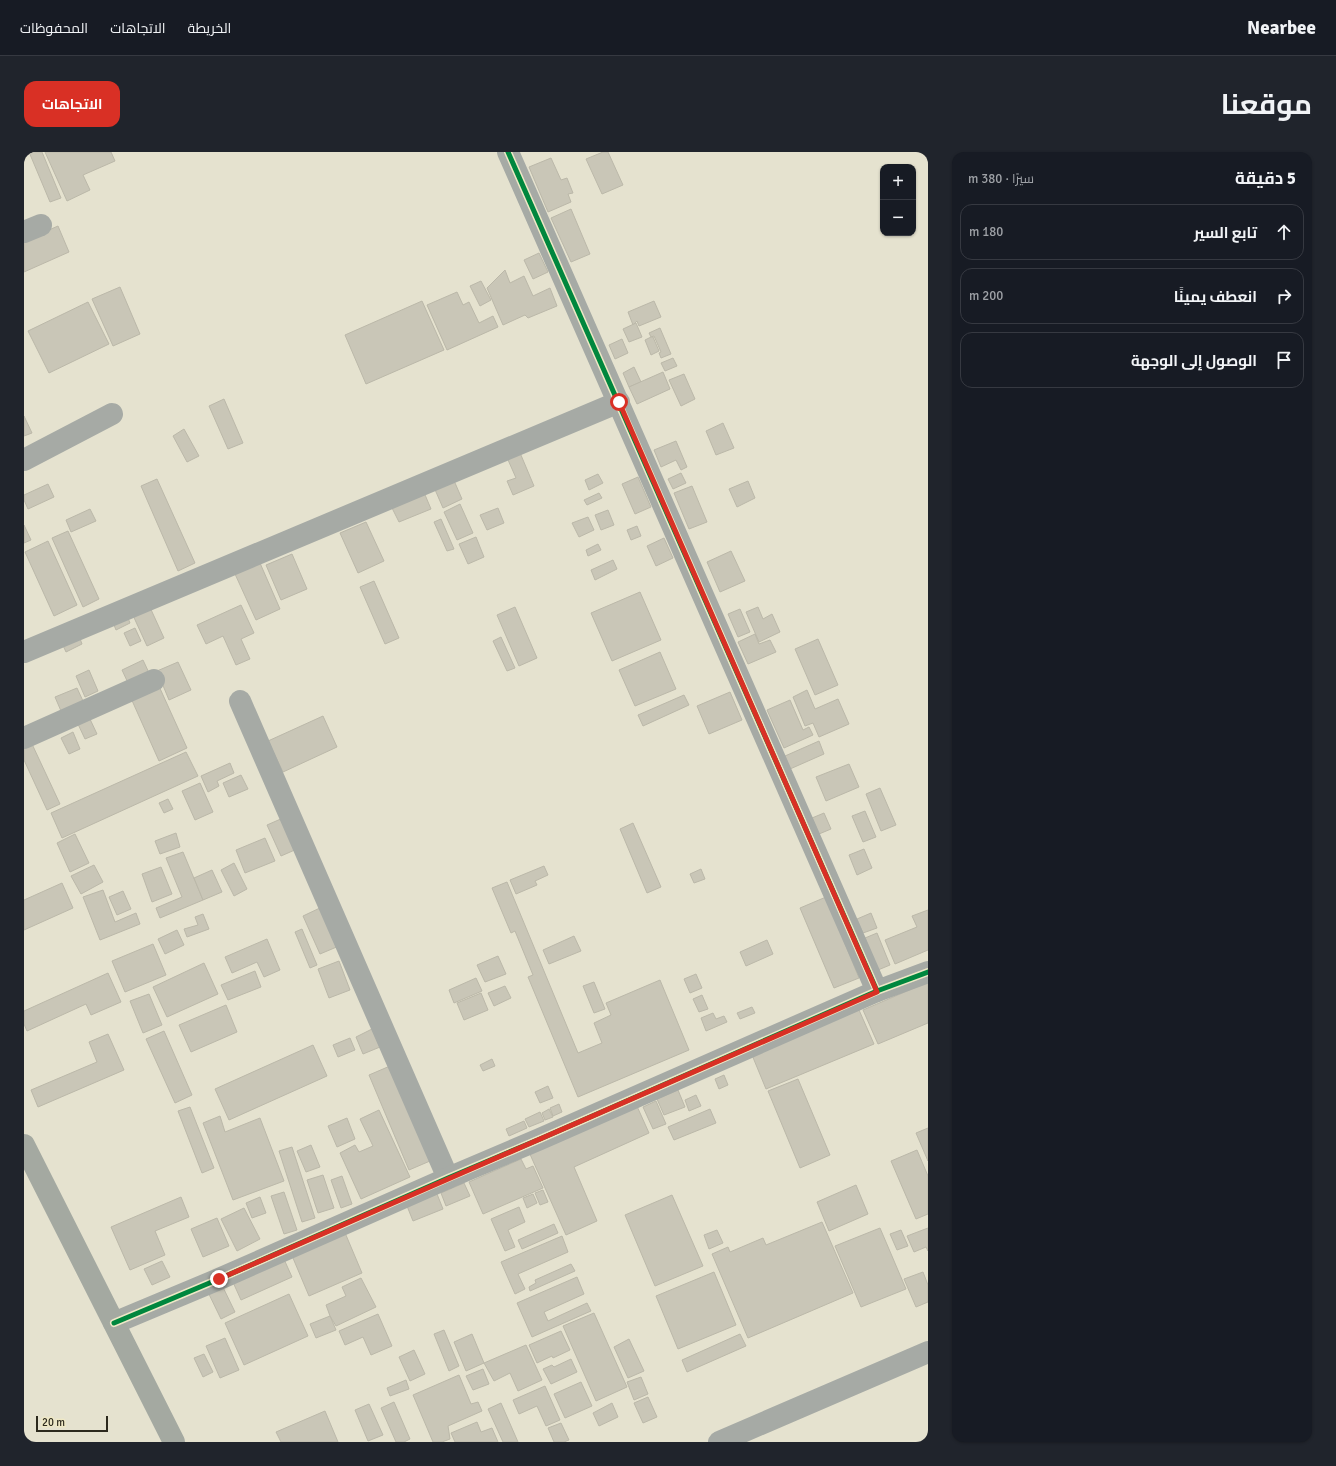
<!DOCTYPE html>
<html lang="ar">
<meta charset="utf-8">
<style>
body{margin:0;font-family:Signika,Cairo,sans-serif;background:#20242c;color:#f1f3f6;direction:rtl}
.controls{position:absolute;right:12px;top:12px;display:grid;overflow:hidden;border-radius:8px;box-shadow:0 1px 3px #0004}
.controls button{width:36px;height:36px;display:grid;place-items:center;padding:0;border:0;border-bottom:1px solid #363941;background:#171b24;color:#f1f3f6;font:20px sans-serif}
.scale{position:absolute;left:12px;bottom:10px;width:72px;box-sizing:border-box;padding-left:4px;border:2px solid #2c291d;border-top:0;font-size:11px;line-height:14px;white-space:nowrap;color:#2c291d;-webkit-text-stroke:3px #eee8c6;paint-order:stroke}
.stop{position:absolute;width:12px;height:12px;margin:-9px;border:3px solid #d93025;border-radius:50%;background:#fff}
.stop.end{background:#d93025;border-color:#fff;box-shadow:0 1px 4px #0008}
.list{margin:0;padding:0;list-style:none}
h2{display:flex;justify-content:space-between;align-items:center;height:52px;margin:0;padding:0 16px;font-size:17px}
h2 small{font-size:13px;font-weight:400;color:#9ea1a6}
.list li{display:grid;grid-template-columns:26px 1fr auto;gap:12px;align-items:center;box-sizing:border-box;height:56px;margin:0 8px 8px;padding:0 8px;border:1px solid #363941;border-radius:12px}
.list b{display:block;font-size:15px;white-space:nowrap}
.list em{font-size:13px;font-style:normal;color:#9ea1a6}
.icon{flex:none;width:22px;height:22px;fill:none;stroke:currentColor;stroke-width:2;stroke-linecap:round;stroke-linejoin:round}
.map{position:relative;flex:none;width:904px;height:1290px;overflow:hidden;direction:ltr;border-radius:12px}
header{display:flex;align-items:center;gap:24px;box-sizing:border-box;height:56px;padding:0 20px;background:#171b24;border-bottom:1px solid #363941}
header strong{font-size:19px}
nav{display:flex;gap:22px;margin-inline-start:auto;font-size:14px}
.intro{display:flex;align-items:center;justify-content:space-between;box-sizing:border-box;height:96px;padding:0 24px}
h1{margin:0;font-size:28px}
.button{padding:10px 18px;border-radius:12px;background:#d93025;color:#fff;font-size:14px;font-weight:700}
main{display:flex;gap:24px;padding:0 24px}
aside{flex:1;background:#171b24;border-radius:12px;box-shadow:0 1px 3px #0004}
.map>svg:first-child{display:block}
</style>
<header>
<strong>Nearbee</strong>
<nav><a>الخريطة</a><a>الاتجاهات</a><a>المحفوظات</a></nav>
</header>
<div class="intro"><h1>موقعنا</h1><a class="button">الاتجاهات</a></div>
<main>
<aside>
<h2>5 دقيقة<small>سيرًا · 380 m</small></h2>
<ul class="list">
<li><svg class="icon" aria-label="ahead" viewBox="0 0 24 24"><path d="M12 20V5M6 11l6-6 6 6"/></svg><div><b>تابع السير</b></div><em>180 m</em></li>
<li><svg class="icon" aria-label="right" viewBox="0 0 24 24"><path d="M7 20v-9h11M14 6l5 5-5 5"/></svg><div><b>انعطف يمينًا</b></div><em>200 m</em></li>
<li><svg class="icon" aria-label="arrive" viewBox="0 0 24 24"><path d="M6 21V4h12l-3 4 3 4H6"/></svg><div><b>الوصول إلى الوجهة</b></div></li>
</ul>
</aside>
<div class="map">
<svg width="904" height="1290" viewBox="0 0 904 1290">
<rect width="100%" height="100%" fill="#e5e2cf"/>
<g fill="#c9c6b7" stroke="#bbb8a9">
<polygon points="5,0 18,0 37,46 26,50"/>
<polygon points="21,0 87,0 91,9 59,23 66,38 43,49"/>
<polygon points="579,0 584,0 599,33 578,42 562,7"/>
<polygon points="527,6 537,28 543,26 549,41 544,42 547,50 524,60 505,15"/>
<polygon points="547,57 566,102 547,110 527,66"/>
<polygon points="34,74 45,100 0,120 0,89"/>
<polygon points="515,101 524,120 509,127 500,108"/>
<polygon points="481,118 486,131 500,124 509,144 526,136 533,154 504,166 501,163 479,173 463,136"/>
<polygon points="457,129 467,148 456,154 446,134"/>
<polygon points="96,135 116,182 89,194 68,147"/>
<polygon points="433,140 439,153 445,150 455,171 469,164 474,175 423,198 403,153"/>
<polygon points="398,149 420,198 342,232 321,183"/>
<polygon points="630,149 637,165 615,174 613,169 609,173 604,160"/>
<polygon points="64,150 85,192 25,221 4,179"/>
<polygon points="612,171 618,185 605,190 599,177"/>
<polygon points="636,176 647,202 637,206 635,201 637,200 630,184 627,185 625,181"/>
<polygon points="627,185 629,185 635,199 627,203 621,188"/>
<polygon points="598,187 604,201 591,207 585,193"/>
<polygon points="649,206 653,214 641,219 637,211"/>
<polygon points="610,215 617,230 605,235 599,221"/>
<polygon points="639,220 646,237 613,252 605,235"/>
<polygon points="660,222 671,247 657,254 645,228"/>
<polygon points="200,247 219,291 204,297 185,254"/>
<polygon points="0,264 8,281 0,284"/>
<polygon points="699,271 710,296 692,303 682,279"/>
<polygon points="160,277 175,304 163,310 149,284"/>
<polygon points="652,289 663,315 657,318 652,308 637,315 630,298"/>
<polygon points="494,296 510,334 489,343 483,329 492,326 481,301"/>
<polygon points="657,321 662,331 649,337 644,327"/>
<polygon points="574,322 579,331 565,338 561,328"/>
<polygon points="428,324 438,347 419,356 409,333"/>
<polygon points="614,325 627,355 611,362 598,332"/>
<polygon points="133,327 171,411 154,419 117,334"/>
<polygon points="724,329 731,346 713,355 705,337"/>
<polygon points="24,332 30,345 4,357 0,348 0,343"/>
<polygon points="668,334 683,370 665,377 650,341"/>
<polygon points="399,338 407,357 375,370 366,352"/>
<polygon points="575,341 578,346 563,353 560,348"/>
<polygon points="436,352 449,381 433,388 420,360"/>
<polygon points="474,356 480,371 463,378 456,363"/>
<polygon points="66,357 72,369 47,380 42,368"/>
<polygon points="584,358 590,373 577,378 571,363"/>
<polygon points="564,365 570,378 555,385 548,371"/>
<polygon points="417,367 430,397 423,399 410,370"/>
<polygon points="342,370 360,409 334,421 316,381"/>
<polygon points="0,373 7,388 0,391"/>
<polygon points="613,374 617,384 607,388 603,378"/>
<polygon points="44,379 75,447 59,455 28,386"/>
<polygon points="452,385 460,405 444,412 435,392"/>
<polygon points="640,386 649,406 632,414 623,394"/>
<polygon points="24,389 53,453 30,464 1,400"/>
<polygon points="574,392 577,398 564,404 562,398"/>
<polygon points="707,399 721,429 696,440 683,410"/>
<polygon points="268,402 283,437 257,448 242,413"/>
<polygon points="589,408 593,417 571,428 567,418"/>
<polygon points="236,411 256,457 232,468 211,422"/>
<polygon points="350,429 375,486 361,492 336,435"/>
<polygon points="616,440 637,488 588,509 567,461"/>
<polygon points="124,451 140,486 123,494 107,459"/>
<polygon points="217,453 230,481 217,487 226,507 212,513 199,484 182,492 173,473"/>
<polygon points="491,455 513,506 495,514 473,463"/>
<polygon points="734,455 739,467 748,462 756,480 735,490 722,460"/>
<polygon points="716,457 726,480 714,485 704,462"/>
<polygon points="102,461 106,471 92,478 88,468"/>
<polygon points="111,476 117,489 106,494 100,481"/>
<polygon points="54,481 58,492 42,500 37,489"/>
<polygon points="731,482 735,492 746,488 752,500 724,512 714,490"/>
<polygon points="477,485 491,516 483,519 469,489"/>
<polygon points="794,487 814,533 791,543 771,497"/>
<polygon points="636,500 652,537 611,554 595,518"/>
<polygon points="119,508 126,523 105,533 98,518"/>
<polygon points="154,510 167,538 145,548 133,519"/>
<polygon points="65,518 74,539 61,545 52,524"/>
<polygon points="134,532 163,596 135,609 106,544"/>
<polygon points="53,536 59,549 37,559 31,545"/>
<polygon points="783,538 791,557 814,547 825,572 795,585 789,571 781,574 769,545"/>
<polygon points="706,540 718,568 685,582 673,554"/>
<polygon points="660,543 665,553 619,574 614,563"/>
<polygon points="766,548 779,578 785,575 789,583 760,596 743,558"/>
<polygon points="299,564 313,595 259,620 244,589"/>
<polygon points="65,565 73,582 61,587 53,570"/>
<polygon points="49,580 56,597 45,602 37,586"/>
<polygon points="795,589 800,602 766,617 761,604"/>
<polygon points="8,592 36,652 23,658 0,608 0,595"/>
<polygon points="162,600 174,624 38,686 27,661"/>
<polygon points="206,611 210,621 193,629 195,634 184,640 177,624"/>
<polygon points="825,612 835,635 802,649 792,625"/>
<polygon points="217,623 224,637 205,645 199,631"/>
<polygon points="176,631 189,660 171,668 158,639"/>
<polygon points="856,636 872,673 857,679 842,642"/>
<polygon points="144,647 149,657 140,661 135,651"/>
<polygon points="841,659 852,685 839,690 828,664"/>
<polygon points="800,661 807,677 795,682 788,666"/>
<polygon points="259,666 273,697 257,704 243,673"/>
<polygon points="609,671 637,735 623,741 596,677"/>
<polygon points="152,681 156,695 136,702 131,689"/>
<polygon points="51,682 65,711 46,720 33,691"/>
<polygon points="241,686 251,709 221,721 212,698"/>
<polygon points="840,697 848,716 833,723 825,703"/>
<polygon points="159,700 179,748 136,766 132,756 158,745 142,706"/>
<polygon points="210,711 223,737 210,744 197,718"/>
<polygon points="70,713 79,730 57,742 47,724"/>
<polygon points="520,714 524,723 511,729 513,733 492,742 486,728"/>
<polygon points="137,715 148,742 128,750 118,722"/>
<polygon points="677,717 681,727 670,731 666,722"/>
<polygon points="188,718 198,740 179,748 170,726"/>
<polygon points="483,730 554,901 578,891 570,871 587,863 582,851 636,828 665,898 554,945 504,825 509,823 491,779 487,781 468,736"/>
<polygon points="38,731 49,756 0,778 0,748"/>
<polygon points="79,738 91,770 112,761 116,772 76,788 59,745"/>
<polygon points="99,739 107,757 93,763 85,745"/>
<polygon points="802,745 835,826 810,836 776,756"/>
<polygon points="298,755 315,794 296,802 279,764"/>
<polygon points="904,758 904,798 871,812 861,788 893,775 888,764"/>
<polygon points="847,761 853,776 839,781 833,767"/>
<polygon points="179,762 185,777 163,785 160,777 174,773 171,765"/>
<polygon points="278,777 293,813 286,816 271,780"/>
<polygon points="153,778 160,793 141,802 134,787"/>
<polygon points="853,781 866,813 854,818 841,786"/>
<polygon points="550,784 557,799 525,812 519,798"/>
<polygon points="243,787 256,818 240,825 233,810 208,821 201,805"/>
<polygon points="743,788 749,802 722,814 716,800"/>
<polygon points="129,792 142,823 101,840 88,809"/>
<polygon points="474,804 482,822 461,830 453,813"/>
<polygon points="315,809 326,838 305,846 294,817"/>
<polygon points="180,811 194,842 143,865 129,835"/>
<polygon points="231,819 237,835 204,848 197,833"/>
<polygon points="84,821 97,850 67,863 62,852 3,879 0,872 0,859"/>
<polygon points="672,822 678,836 666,841 660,827"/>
<polygon points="452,826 458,839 430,851 425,838"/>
<polygon points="570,830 581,857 570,861 559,834"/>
<polygon points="904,830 904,871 854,892 839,858"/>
<polygon points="481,834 487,846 470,854 464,841"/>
<polygon points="457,841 464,858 440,868 433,851"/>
<polygon points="125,842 138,873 119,881 106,849"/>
<polygon points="678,843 684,857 675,860 669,847"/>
<polygon points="202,853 213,880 167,900 155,873"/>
<polygon points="728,855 731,861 716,867 713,861"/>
<polygon points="835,858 850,892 742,937 728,903"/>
<polygon points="689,861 692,867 700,864 703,870 682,879 677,866"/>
<polygon points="348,877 356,895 339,902 332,885"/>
<polygon points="140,879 168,943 151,951 122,887"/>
<polygon points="84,882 100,918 14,955 7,938 73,910 65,890"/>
<polygon points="326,886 331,898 314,905 309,893"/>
<polygon points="289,893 303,924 205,968 191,937"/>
<polygon points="468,907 471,914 459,919 456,913"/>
<polygon points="366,914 406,1009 385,1018 345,923"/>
<polygon points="700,923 704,933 695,937 691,927"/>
<polygon points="774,927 806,1003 776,1016 744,939"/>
<polygon points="524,934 529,946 516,951 511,940"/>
<polygon points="654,938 661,955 640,963 633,947"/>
<polygon points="672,943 677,954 665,959 661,948"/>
<polygon points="632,949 642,972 629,977 619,955"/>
<polygon points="535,952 538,960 529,964 526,956"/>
<polygon points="612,952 625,981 550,1015 573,1069 542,1083 505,1000"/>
<polygon points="166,955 190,1016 178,1021 154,959"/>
<polygon points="525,957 529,965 521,968 518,961"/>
<polygon points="686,957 692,971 650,988 644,975"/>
<polygon points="355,958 386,1025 337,1047 316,1001 331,993 335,1000 349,994 336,967"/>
<polygon points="516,960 520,969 505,975 501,967"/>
<polygon points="196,964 201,980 236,966 260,1029 209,1048 179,971"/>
<polygon points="323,966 331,987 313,995 304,974"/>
<polygon points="500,969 503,976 485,984 482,977"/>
<polygon points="904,976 904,1009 892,981"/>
<polygon points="287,993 296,1015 282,1020 273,999"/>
<polygon points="268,995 291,1066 278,1070 255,999"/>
<polygon points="893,998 904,1024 904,1062 892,1067 867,1009"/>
<polygon points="497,1007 502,1017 509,1014 519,1036 459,1062 445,1030"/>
<polygon points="299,1023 310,1056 294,1061 283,1028"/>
<polygon points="318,1024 328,1052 317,1056 307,1028"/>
<polygon points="440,1031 446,1044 422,1054 417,1041"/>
<polygon points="832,1033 844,1062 805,1079 793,1050"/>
<polygon points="519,1038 524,1050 516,1053 511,1041"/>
<polygon points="260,1040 273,1078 260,1082 247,1044"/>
<polygon points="413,1042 419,1057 389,1069 383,1054"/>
<polygon points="509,1042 513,1051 503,1056 499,1046"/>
<polygon points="648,1043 679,1114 631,1134 601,1063"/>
<polygon points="157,1045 165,1065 131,1079 141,1103 106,1118 87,1075"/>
<polygon points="236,1045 242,1061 228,1066 222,1051"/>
<polygon points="495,1055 501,1070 484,1078 491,1095 481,1099 467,1067"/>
<polygon points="220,1056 236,1087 213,1099 197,1067"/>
<polygon points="193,1066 205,1094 179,1105 167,1077"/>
<polygon points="798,1070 829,1141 724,1186 688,1102 704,1095 706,1100 739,1086 742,1093"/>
<polygon points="530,1072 534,1081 498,1097 494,1088"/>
<polygon points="319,1076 338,1121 285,1144 266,1099"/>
<polygon points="856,1076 882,1137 837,1155 811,1094"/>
<polygon points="904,1076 904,1099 902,1095 890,1100 883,1084"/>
<polygon points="693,1078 699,1091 685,1097 680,1083"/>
<polygon points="877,1078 884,1094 873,1098 866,1082"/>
<polygon points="538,1084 544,1100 494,1122 501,1137 491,1142 477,1110"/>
<polygon points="259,1105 268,1125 217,1148 208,1128"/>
<polygon points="138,1109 146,1125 128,1133 120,1117"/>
<polygon points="547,1112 551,1119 506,1139 505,1135 512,1131 511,1128"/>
<polygon points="690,1120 712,1173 654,1197 632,1144"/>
<polygon points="899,1120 904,1133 904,1150 892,1155 880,1127"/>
<polygon points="553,1125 560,1142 520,1160 524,1169 563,1151 567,1159 508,1185 493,1151"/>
<polygon points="337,1126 352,1155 312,1174 306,1164 302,1153 322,1144 318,1135"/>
<polygon points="195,1127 211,1160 197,1167 181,1134"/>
<polygon points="265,1142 284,1184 220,1213 201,1171"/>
<polygon points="570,1161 603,1235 572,1249 539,1174"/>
<polygon points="354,1162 368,1194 347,1203 339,1185 321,1193 315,1179"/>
<polygon points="306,1164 312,1178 292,1186 286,1172"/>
<polygon points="420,1178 435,1214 425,1219 410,1182"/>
<polygon points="537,1179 546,1198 529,1206 528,1204 513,1211 505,1193"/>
<polygon points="448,1182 460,1211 442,1219 430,1190"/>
<polygon points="716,1182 722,1194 663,1220 658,1208"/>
<polygon points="201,1186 215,1218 196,1226 182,1194"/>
<polygon points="605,1187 620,1219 604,1226 590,1195"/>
<polygon points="502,1193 518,1228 494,1239 486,1221 470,1229 460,1211"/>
<polygon points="390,1198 401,1222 386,1229 375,1205"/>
<polygon points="180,1202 189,1220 179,1225 170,1206"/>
<polygon points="547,1207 553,1220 527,1232 519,1217 528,1213 530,1215"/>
<polygon points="459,1217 465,1232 449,1238 442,1224"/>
<polygon points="435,1223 447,1252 454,1250 458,1259 424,1274 426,1287 418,1290 409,1290 389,1243"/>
<polygon points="617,1225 624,1242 610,1248 603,1230"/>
<polygon points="382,1228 385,1237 366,1244 363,1236"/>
<polygon points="557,1230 568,1254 541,1266 530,1242"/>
<polygon points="521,1234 536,1268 522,1274 513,1254 495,1262 489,1248"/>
<polygon points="624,1245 633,1265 619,1271 610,1251"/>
<polygon points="370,1250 386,1287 380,1290 372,1290 357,1256"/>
<polygon points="477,1251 494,1290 479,1290 464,1257"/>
<polygon points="588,1251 594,1265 575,1274 569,1261"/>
<polygon points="345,1252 359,1283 344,1289 331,1258"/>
<polygon points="301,1259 314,1290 257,1290 252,1280"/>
<polygon points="453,1270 457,1280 468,1276 474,1290 431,1290 427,1281"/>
<polygon points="537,1271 545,1288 540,1290 530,1290 524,1276"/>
</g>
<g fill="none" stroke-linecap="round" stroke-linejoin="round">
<g stroke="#a6aaa5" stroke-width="22">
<polyline points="484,0 853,839"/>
<polyline points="0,80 17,73"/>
<polyline points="0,308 88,262"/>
<polyline points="0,500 595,250"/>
<polyline points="216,549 424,1026"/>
<polyline points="0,586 130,528"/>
<polyline points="90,1171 195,1127 424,1026 516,987 853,839 904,820"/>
<polyline points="695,1290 904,1200"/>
</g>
<polyline stroke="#a4a9a1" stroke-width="22" points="0,993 150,1290"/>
<g stroke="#eee8c6" stroke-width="8">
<g id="cycleway">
<polyline points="484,0 853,839"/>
<polyline points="90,1171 195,1127 424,1026 516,987 853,839 904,820"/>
</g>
</g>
<use href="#cycleway" stroke="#00873e" stroke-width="5"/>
</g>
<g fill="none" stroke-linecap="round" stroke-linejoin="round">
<path stroke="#d93025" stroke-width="5" d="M195,1127C414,1030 634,936 853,840L595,250"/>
</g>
</svg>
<div class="controls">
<button>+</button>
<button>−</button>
</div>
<div class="scale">20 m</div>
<div class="stop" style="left:595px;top:250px"></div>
<div class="stop end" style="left:195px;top:1127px"></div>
</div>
</main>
